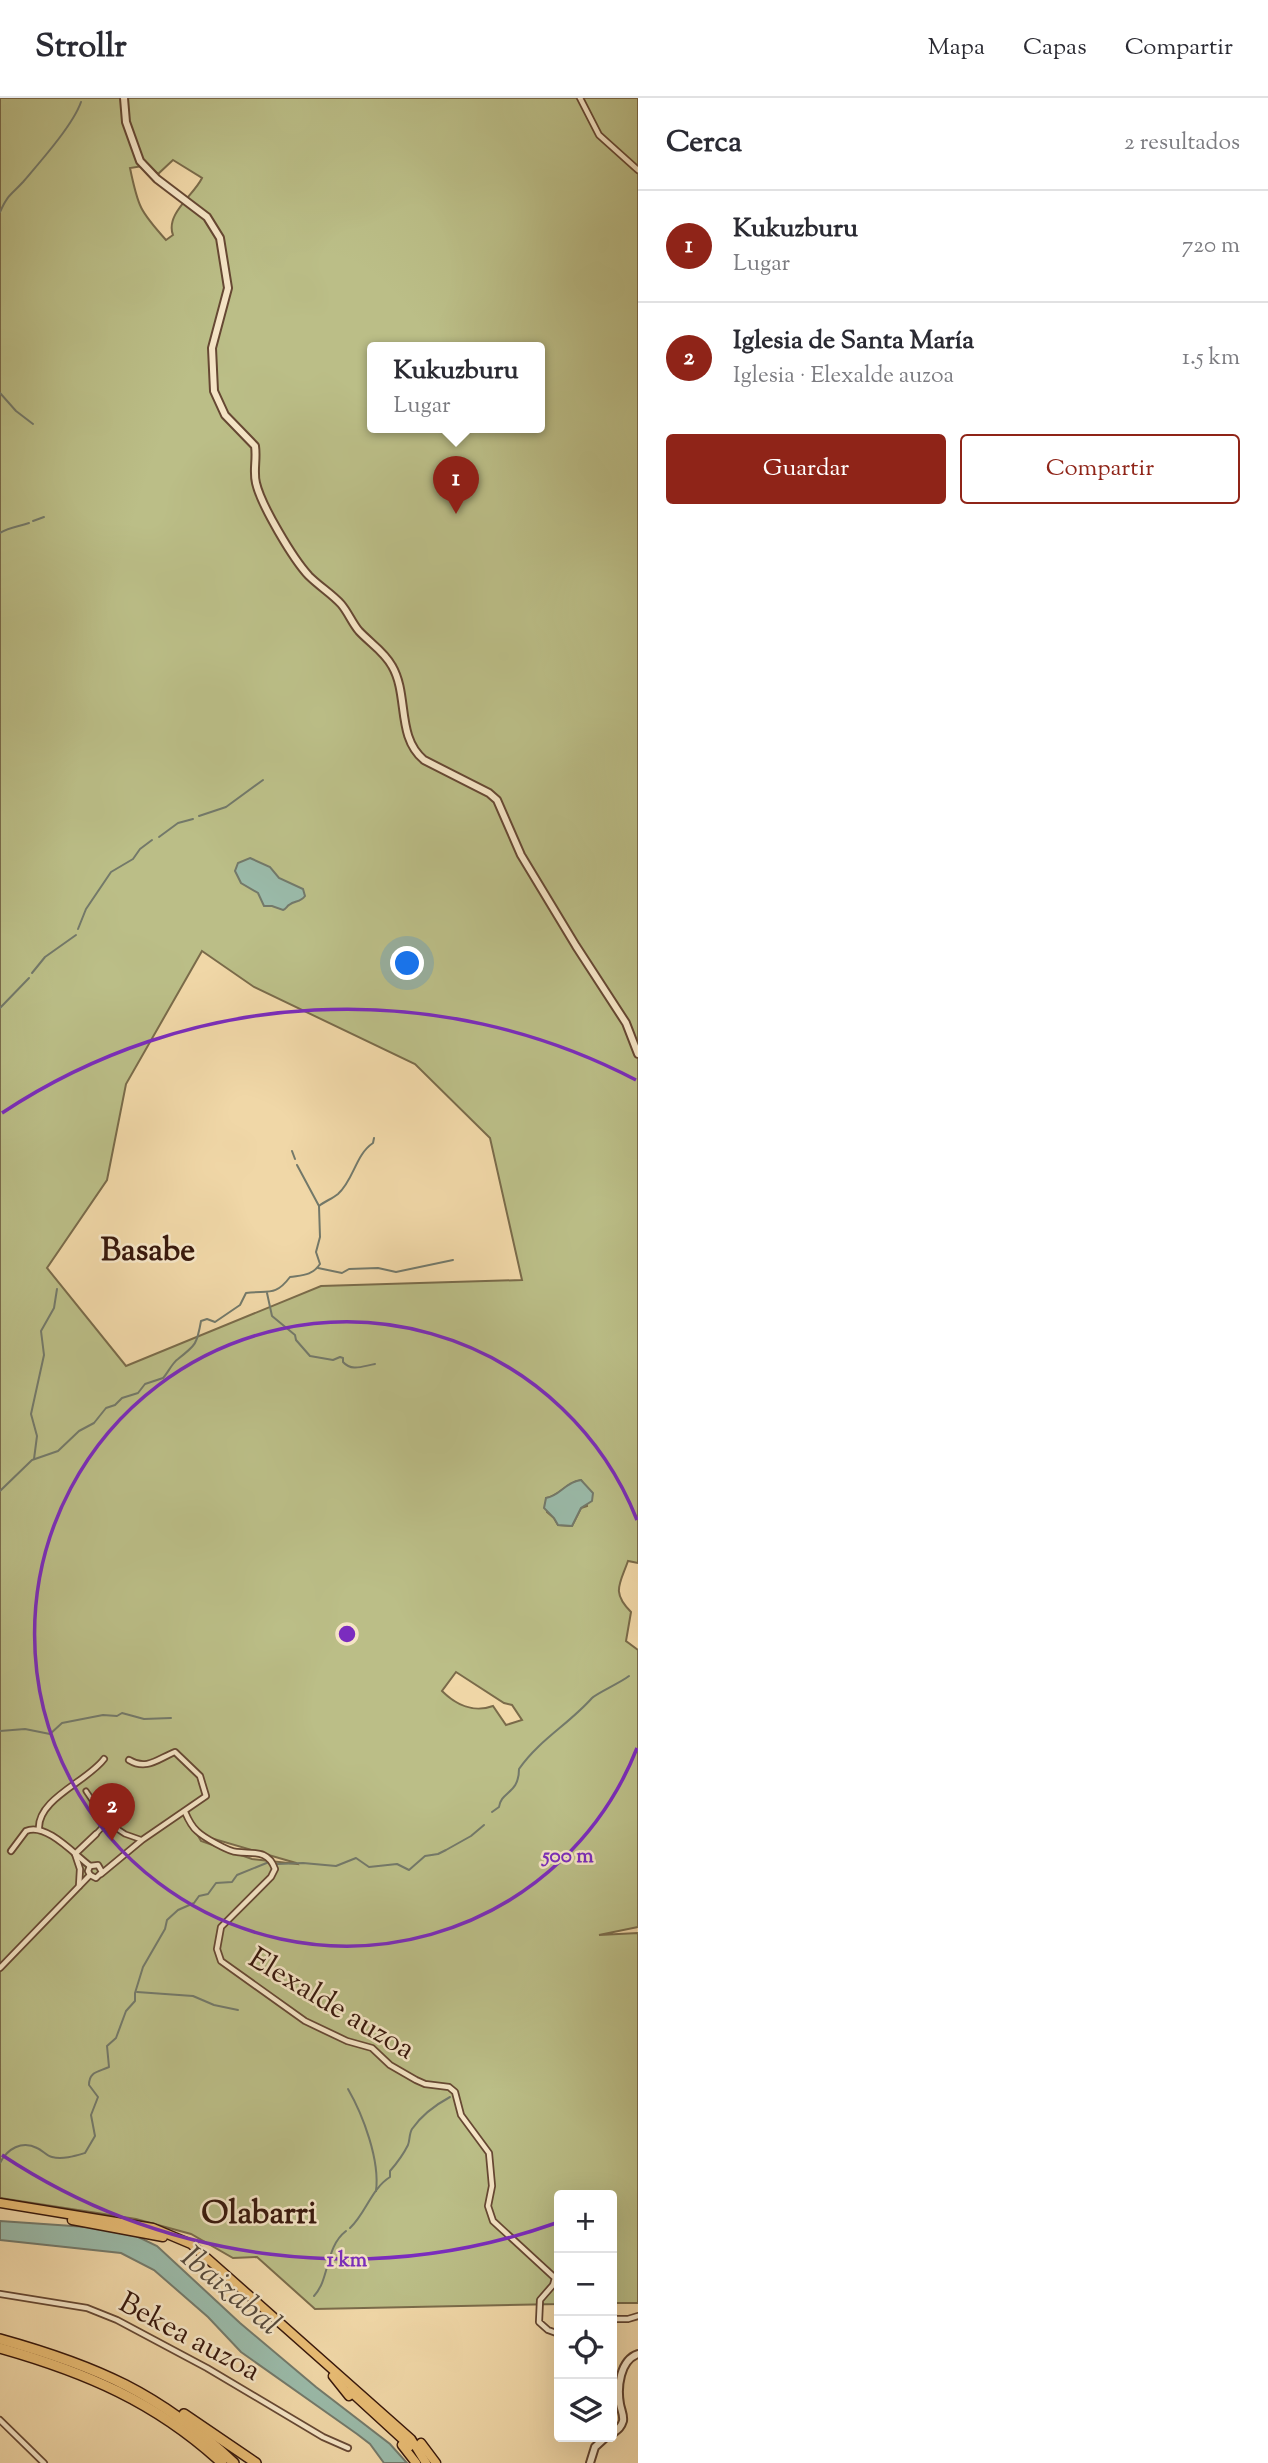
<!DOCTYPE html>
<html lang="es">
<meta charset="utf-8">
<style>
body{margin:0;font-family:"Sorts Mill Goudy",serif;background:#f2f2f3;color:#2b2b33}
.controls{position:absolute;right:21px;bottom:21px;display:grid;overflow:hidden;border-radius:7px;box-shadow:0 7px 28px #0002}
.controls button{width:63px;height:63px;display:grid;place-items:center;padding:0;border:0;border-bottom:2px solid #e1e1e2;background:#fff;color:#2b2b33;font:35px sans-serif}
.you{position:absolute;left:408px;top:866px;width:24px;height:24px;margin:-18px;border:5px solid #fff;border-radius:50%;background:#1a73e8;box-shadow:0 0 0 10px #1a73e833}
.badge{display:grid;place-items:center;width:46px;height:46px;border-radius:50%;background:#8f2418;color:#fff;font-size:23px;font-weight:700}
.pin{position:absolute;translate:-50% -58px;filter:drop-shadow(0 2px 4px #0008)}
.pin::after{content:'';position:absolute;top:37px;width:24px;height:21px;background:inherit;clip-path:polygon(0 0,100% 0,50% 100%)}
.popup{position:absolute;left:367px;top:244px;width:178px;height:91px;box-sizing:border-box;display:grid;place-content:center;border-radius:7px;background:#fff;filter:drop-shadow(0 2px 5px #0005);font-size:23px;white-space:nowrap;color:#7c7c81}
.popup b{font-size:26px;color:#2b2b33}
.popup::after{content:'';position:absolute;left:50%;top:100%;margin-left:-14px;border:14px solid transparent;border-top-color:#fff}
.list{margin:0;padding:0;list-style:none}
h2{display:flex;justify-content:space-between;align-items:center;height:91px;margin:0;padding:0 28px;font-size:30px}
h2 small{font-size:23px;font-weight:400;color:#7c7c81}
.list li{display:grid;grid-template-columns:46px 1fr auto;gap:21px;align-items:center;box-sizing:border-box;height:112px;padding:0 28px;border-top:2px solid #e1e1e2}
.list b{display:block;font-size:26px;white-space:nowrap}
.list p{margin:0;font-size:23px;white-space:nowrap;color:#7c7c81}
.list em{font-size:23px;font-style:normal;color:#7c7c81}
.actions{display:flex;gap:14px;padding:21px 28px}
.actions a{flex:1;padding:16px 0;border:2px solid #8f2418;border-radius:7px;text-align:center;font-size:24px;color:#8f2418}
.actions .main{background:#8f2418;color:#fff}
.icon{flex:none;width:38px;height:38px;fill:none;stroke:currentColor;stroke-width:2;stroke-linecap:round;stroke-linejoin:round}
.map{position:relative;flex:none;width:638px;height:2365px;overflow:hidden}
header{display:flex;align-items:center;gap:42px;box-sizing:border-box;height:98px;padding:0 35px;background:#fff;border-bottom:2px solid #e1e1e2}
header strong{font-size:33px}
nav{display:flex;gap:38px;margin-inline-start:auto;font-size:24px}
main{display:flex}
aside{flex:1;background:#fff}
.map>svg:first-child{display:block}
</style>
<header>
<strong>Strollr</strong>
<nav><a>Mapa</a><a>Capas</a><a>Compartir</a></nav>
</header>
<main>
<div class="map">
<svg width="638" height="2365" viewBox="0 0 638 2365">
<rect width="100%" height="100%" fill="#f0d7a7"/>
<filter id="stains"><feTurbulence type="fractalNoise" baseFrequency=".00286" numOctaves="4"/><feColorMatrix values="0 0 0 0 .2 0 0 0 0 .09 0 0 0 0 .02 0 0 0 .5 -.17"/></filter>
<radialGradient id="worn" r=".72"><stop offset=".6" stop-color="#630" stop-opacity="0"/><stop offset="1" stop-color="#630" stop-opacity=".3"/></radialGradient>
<path fill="#bbbe87" stroke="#7a6b4a" stroke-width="2" fill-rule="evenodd" d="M0,0H638V1465L628,1463C620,1486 611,1494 631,1514L626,1543L638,1552V1829L599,1837L638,1835V2205H612V2097H559V2206L315,2211L257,2159L233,2160L191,2136L136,2121L0,2100ZM173,62L202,80C194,97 165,116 173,137L166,142C140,113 138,109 130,70L149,67L158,76ZM372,250H540V330H372ZM202,853L254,889L415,966L490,1040L522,1182L321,1188L126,1268L47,1170L107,1082L126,986ZM581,1382L584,1387L587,1408L581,1410L572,1428L558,1427L554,1420L547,1414L546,1400C560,1398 565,1385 581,1382ZM456,1574L504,1605L512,1607L522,1622L506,1627L493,1608C474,1615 456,1607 442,1593ZM197,1736L296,1765L297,1766L252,1761L201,1743Z"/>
<g fill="#9abaa9" stroke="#73796a" stroke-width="2">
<path d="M250,760L270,769L279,780L303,791L305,798C300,805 295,802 289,807C287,808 286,811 283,812L272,808H264L258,795L241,785L235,773L238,765Z"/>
<path d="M581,1382L593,1395L592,1403L581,1410L572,1428L558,1427L554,1420L544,1410L546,1400C560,1398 565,1384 581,1382Z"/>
<polygon points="0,2123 116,2131 132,2136 157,2148 240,2225 316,2289 390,2346 407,2365 384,2365 370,2346 357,2336 241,2254 208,2219 154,2172 121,2155 0,2142"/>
</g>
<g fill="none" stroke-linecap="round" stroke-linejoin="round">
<g stroke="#73796a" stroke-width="2">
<path d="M0,114C8,96 11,97 23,84C40,64 73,27 81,4"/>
<polyline points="0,295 16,313 33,326"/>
<polyline points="33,423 44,419"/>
<path d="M0,435C10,429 18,429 29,425"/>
<polyline points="199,718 226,709 263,682"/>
<polyline points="159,739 178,725 193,721"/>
<polyline points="78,831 86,811 111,774 133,761 140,751 152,742"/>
<polyline points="32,875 45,859 76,837"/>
<polyline points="0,910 29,880"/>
<polyline points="292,1053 295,1061"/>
<polyline points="297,1067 319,1108"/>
<polyline points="318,1170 342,1175 349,1171 378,1170 396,1174 453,1162"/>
<path d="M267,1195L272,1218L295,1237L296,1242L310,1258L333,1262L340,1259L343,1260V1264C352,1274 363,1268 375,1266"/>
<polyline points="34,1361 37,1338 31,1316 44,1257 41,1233 54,1210 57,1191"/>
<path d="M0,1393L32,1362L58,1353L79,1333L94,1325L106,1310L115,1307L122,1300L138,1295L145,1286L163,1280C168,1275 172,1265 178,1261C196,1247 197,1246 201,1223L207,1221L215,1224L240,1207L246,1195C268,1192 275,1199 290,1179C302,1177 312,1178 320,1166L316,1154L320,1139L319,1108C325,1103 332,1101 338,1096C354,1082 355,1057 373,1045L374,1040"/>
<polyline points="0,1633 25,1631 50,1636 62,1625 103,1617 117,1618 122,1615 144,1621 171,1620"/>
<path d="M492,1714L499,1709C501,1693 519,1696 519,1671C539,1642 569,1626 592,1600C597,1595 620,1585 629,1578"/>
<polyline points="277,1766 303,1765 336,1768 356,1760 369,1769 397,1766 409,1772 425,1758 438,1756 446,1752 471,1738 484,1727"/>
<polyline points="137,1894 193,1898 214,1907 238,1912"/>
<path d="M348,1991C363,2017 380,2062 376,2093"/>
<path d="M0,2065C7,2051 22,2042 37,2050C42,2052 47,2058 52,2059C62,2062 75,2058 85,2055L95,2038L91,2017L98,1999L89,1987C89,1973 99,1974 109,1969L107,1948L116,1940L126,1913L135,1903V1895L143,1869L165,1831L167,1822L178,1812L194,1805L199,1798L208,1796L216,1785L232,1784L237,1777L269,1764"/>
<path d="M350,2130C366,2115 371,2091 390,2079V2073C397,2065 403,2057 408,2047C410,2042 409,2036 412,2031C421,2018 437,2006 450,1999"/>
<path d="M314,2198C330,2181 325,2149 346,2133"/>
</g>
<g stroke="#664833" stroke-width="7">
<g id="pedestrian">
<polyline points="86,1693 107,1724"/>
<polyline points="96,1736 107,1724 125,1736 142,1742"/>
</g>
</g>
<g stroke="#664833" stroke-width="8">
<g id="minor">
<polyline points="580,0 599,37 638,72"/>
<path d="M185,1714C188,1721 191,1728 197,1733C203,1739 229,1754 237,1754C253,1756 268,1751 275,1771L271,1779L221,1829L217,1851L221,1863L305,1923L347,1943L372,1950L390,1967L416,1982L425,1986L449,1989L455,1994L461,2017L489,2055L492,2088L488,2108L493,2123L555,2180L553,2187L540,2202L539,2224L548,2232L559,2236"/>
<path d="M39,1731C37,1701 88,1683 104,1661"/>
<path d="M11,1753L26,1733C46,1724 75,1757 90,1768"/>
<polyline points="75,1756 80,1771 79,1788"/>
<polyline points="75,1756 96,1736"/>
<path d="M101,1776L142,1742L206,1698L200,1678L175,1654C159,1660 147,1673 129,1662"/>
<polyline points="90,1777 96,1780 102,1774 98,1767 90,1768"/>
<polyline points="0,1870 90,1777 88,1773 90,1768"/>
<polyline points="0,2196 87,2210 117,2222 207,2270 323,2339 348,2350"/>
<polyline points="612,2221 628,2221 638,2218"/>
<polyline points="0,2322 44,2365"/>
</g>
</g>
<g stroke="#664833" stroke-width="10">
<g id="tertiary">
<path d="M124,0L126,24L140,63L157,81L207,119L220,140L228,190L212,250L214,293L225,317L255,348C257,361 253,373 256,385C261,407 293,461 309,478C319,488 332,496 341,506C348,514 352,525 359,533C370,545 384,553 392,568C409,597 396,639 424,662L489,695L497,702L521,757L576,848L626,925L638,956"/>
<path d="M612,2336C617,2332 621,2330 623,2323C624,2317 621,2312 620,2306C617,2289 620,2262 638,2256"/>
<polyline points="590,2365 595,2349 606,2339"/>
</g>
</g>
<g stroke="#38180c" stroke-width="11">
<g id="trunk">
<polyline points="0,2105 153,2130 191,2146 411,2341 426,2365"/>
<polyline points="72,2122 163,2139"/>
<polyline points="333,2278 349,2298"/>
<polyline points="350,2293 410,2348"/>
<polyline points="421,2345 436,2365"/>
<polyline points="402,2347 416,2365"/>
</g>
</g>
<g stroke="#38180c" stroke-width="12">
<g id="motorway">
<path d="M0,2241C97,2268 159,2295 234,2365"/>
<path d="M0,2250C85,2274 156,2304 222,2365"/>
<polyline points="184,2316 256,2365"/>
</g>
</g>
<use href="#pedestrian" stroke="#f5e5c6" stroke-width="3.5"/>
<use href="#minor" stroke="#f5e5c6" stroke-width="4.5"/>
<use href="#tertiary" stroke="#f5e5c6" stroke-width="6"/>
<use href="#trunk" stroke="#e8bc74" stroke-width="8"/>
<use href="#motorway" stroke="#e8bc74" stroke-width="9"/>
</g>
<g fill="none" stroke="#7b2cbf" stroke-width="3.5">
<path d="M637 1650A312 312 0 1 1 637 1422"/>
<path d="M556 2125A625 625 0 0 1 2 2057M2 1015A625 625 0 0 1 636 982"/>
</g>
<g text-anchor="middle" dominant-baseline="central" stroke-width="5" stroke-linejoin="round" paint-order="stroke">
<g font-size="30" fill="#38180c" stroke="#f5e5c6">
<text transform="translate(331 1907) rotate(31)">Elexalde auzoa</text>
<text transform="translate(189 2240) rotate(28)">Bekea auzoa</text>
</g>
<g font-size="32" font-weight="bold" fill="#38180c" stroke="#f5e5c6">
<text x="148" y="1154">Basabe</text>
<text x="259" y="2117">Olabarri</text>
</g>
<g font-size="32" font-style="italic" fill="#55493b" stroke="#f5e5c6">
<text transform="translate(230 2194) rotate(40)">Ibaizabal</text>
</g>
</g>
<circle cx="347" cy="1536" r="10" fill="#7b2cbf" stroke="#f5e5c6" stroke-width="3.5"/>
<g font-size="21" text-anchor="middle" font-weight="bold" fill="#7b2cbf" stroke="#f5e5c6" stroke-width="5" stroke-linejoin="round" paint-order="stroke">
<text x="568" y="1764">500 m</text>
<text x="347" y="2168">1 km</text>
</g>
<rect width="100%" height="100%" filter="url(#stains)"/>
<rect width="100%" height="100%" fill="url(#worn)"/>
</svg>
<div class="controls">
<button>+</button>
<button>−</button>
<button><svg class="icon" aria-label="locate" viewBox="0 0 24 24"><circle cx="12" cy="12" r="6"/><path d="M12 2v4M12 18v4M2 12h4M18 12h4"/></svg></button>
<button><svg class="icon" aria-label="layers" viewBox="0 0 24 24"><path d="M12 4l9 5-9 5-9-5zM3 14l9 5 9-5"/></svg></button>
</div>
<div class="you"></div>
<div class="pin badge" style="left:456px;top:416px">1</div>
<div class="popup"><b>Kukuzburu</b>Lugar</div>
<div class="pin badge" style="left:112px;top:1743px">2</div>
</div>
<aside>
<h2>Cerca<small>2 resultados</small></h2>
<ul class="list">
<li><span class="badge">1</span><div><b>Kukuzburu</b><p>Lugar</p></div><em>720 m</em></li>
<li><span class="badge">2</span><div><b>Iglesia de Santa María</b><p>Iglesia · Elexalde auzoa</p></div><em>1.5 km</em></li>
</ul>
<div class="actions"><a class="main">Guardar</a><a>Compartir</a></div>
</aside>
</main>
